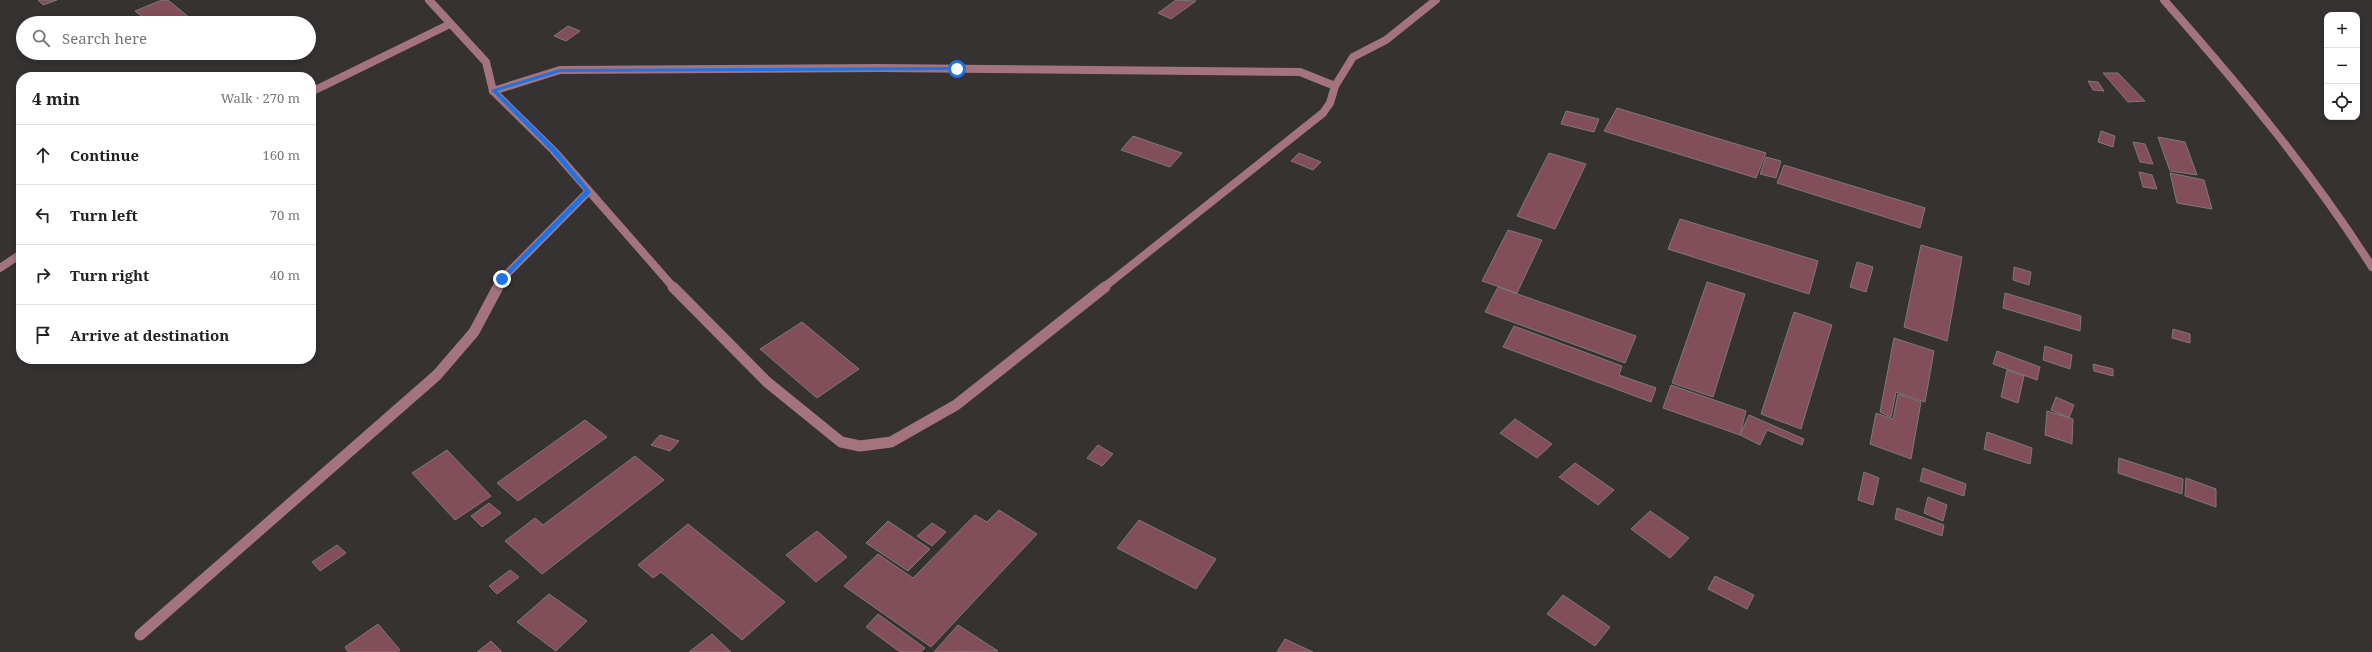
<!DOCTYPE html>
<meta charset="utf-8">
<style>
body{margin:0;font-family:"Noto Serif",serif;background:#f6f6f6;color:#222}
.controls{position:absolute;right:12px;top:12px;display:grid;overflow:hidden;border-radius:8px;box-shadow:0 2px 6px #0003}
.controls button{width:36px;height:36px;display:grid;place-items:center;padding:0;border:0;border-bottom:1px solid #e0e0e0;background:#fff;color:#222;font:20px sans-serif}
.stop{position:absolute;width:12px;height:12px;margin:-9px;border:3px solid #1a73e8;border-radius:50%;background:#fff}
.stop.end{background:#1a73e8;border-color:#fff;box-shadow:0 1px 4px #0008}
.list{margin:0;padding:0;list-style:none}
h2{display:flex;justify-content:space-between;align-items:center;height:52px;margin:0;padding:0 16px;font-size:17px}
h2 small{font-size:13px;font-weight:400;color:#767676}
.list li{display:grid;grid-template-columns:26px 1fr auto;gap:12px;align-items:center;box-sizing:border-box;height:60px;padding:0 16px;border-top:1px solid #e0e0e0}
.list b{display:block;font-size:15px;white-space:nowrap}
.list em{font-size:13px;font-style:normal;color:#767676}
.icon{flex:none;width:22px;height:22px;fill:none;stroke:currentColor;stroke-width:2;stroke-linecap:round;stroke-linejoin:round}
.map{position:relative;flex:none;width:2372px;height:652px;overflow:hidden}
.search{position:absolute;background:#fff;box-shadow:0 2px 6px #0003;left:16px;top:16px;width:300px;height:44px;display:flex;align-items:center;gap:10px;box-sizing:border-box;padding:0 14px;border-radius:22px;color:#767676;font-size:15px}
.panel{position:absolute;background:#fff;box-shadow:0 2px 6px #0003;left:16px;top:72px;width:300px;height:292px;border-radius:16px}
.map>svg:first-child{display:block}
</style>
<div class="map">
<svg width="2372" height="652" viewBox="0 0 2372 652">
<rect width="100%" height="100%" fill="#363232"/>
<g fill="#824e59" stroke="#7e7879">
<polygon points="38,0 57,0 43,5"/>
<polygon points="162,0 168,0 196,23 150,23 135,11"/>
<polygon points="1176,0 1196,1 1171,19 1158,13"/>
<polygon points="568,26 580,31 566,41 554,36"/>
<polygon points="185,53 207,53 192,59"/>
<polygon points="2103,73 2118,73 2145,101 2128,102"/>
<polygon points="2088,81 2098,82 2104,91 2093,90"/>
<polygon points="1617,108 1766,153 1756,178 1604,131"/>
<polygon points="1566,111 1599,119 1594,132 1561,124"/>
<polygon points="2101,131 2115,136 2113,147 2098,142"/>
<polygon points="1133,136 1182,153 1170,167 1121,150"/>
<polygon points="2158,137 2185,142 2197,175 2170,171"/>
<polygon points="2133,142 2145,144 2153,164 2140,162"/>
<polygon points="1299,153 1321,162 1313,170 1291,161"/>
<polygon points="1549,153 1586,164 1555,229 1517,216"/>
<polygon points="1766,157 1781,161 1776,178 1760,174"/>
<polygon points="1784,165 1925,208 1920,228 1777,183"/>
<polygon points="2139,172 2152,175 2157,189 2143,187"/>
<polygon points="2170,173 2204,180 2212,209 2177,203"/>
<polygon points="1680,219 1818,261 1809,294 1668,249"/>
<polygon points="1508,230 1542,240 1517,293 1482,281"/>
<polygon points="1921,245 1962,257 1947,341 1904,327"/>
<polygon points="1857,262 1873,267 1866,292 1850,287"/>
<polygon points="2014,267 2031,272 2029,285 2013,280"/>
<polygon points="1707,282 1745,294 1713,397 1672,383"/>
<polygon points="1498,287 1636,336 1625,363 1485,312"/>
<polygon points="2005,293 2081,316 2080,331 2003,308"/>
<polygon points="1794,312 1832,325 1801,429 1761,414"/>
<polygon points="802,322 859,369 817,398 760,349"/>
<polygon points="1514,326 1622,366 1619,375 1656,388 1651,402 1503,347"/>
<polygon points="2173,329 2190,334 2190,343 2172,338"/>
<polygon points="1894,338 1934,351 1925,402 1896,392 1891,417 1880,412"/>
<polygon points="2045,346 2072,355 2070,369 2043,360"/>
<polygon points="1997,351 2040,367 2037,380 1993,364"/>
<polygon points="2093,364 2113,369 2113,376 2094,371"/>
<polygon points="2007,370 2024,376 2018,403 2001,397"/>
<polygon points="1671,385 1746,411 1740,435 1663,408"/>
<polygon points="1898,394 1921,402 1911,459 1870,444 1876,413 1893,419"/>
<polygon points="2056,397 2074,405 2069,418 2051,410"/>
<polygon points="2047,411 2073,419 2072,444 2045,435"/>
<polygon points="1749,415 1804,439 1802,445 1767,430 1760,445 1740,435"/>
<polygon points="1515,419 1552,444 1537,458 1500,433"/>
<polygon points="585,420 607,437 518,501 497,483"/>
<polygon points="1987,432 2032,448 2030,464 1984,449"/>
<polygon points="660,435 679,441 670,451 651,445"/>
<polygon points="1098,445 1113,454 1102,466 1087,458"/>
<polygon points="447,450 491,496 455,520 412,473"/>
<polygon points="635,456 664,480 542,574 505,541 535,518 543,525"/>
<polygon points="2119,458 2183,479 2182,494 2118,473"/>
<polygon points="1575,463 1614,490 1598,505 1559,477"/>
<polygon points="1923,468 1966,484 1964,496 1920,481"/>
<polygon points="1864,472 1879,478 1873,505 1858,500"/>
<polygon points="2186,478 2216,489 2216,507 2185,496"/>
<polygon points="1928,497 1947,505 1943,521 1924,513"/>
<polygon points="489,503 501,513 482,527 471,516"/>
<polygon points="1897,508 1944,525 1942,536 1895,519"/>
<polygon points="999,510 1037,534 931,647 844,586 878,554 913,578 975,515 987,522"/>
<polygon points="1650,511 1689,538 1670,558 1631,529"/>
<polygon points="1139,520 1216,559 1196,589 1117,548"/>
<polygon points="888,521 930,549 908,571 866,543"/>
<polygon points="932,523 946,532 932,546 917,536"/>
<polygon points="688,524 785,602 742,640 661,572 653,578 638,565"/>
<polygon points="817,531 847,557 816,582 786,555"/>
<polygon points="337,545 346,553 320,571 312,562"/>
<polygon points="510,570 519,577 497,594 489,586"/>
<polygon points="1715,576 1754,595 1747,609 1708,589"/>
<polygon points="549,594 587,621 556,651 517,622"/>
<polygon points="1563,595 1610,627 1595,646 1547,614"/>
<polygon points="878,614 925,648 921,652 900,652 866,627"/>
<polygon points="378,624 400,650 397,652 348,652 345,647"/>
<polygon points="958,625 998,651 934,652"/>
<polygon points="712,634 731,652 689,652"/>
<polygon points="1285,639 1313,652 1277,652"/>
<polygon points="491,641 502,652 477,652"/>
</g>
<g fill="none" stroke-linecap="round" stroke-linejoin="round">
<g stroke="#a3747d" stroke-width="8">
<polyline points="429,0 486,62 493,91 560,70 879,68 1300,72 1335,86 1353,57 1386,40 1436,0"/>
<path d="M2164,0C2239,85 2311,171 2372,267"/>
<polyline points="493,91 554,151 674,288"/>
<polyline points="311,92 450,24"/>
<polyline points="0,268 21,254"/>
<polyline points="497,288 502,279 588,192"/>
<polyline points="1103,288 1323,113 1330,103 1335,86"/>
</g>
<g stroke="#a3747d" stroke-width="11">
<polyline points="673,287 767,382 841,442 860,446 891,442 956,405 1105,287"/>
<polyline points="140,635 437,375 474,332 498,287"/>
</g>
</g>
<polygon fill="#1a73e8" points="957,67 959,70 560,72 497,91 556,149 591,192 504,280 499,279 585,191 552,152 491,90 560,69"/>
</svg>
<div class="controls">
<button>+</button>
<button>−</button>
<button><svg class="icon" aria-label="locate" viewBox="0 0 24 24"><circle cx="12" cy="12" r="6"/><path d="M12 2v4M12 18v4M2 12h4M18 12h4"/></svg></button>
</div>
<div class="stop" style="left:957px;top:69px"></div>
<div class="stop end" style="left:502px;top:279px"></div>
<div class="search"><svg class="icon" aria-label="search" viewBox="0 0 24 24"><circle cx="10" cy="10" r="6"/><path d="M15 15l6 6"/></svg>Search here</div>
<section class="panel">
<h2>4 min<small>Walk · 270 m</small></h2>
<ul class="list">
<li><svg class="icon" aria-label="ahead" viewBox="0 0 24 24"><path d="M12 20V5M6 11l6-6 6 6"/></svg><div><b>Continue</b></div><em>160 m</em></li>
<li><svg class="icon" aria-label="left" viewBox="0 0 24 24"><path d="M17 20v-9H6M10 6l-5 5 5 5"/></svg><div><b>Turn left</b></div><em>70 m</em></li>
<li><svg class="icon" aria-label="right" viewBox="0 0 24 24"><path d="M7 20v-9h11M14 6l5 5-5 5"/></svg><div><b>Turn right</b></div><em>40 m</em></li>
<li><svg class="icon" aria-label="arrive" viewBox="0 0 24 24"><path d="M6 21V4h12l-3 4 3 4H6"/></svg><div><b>Arrive at destination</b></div></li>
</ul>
</section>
</div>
